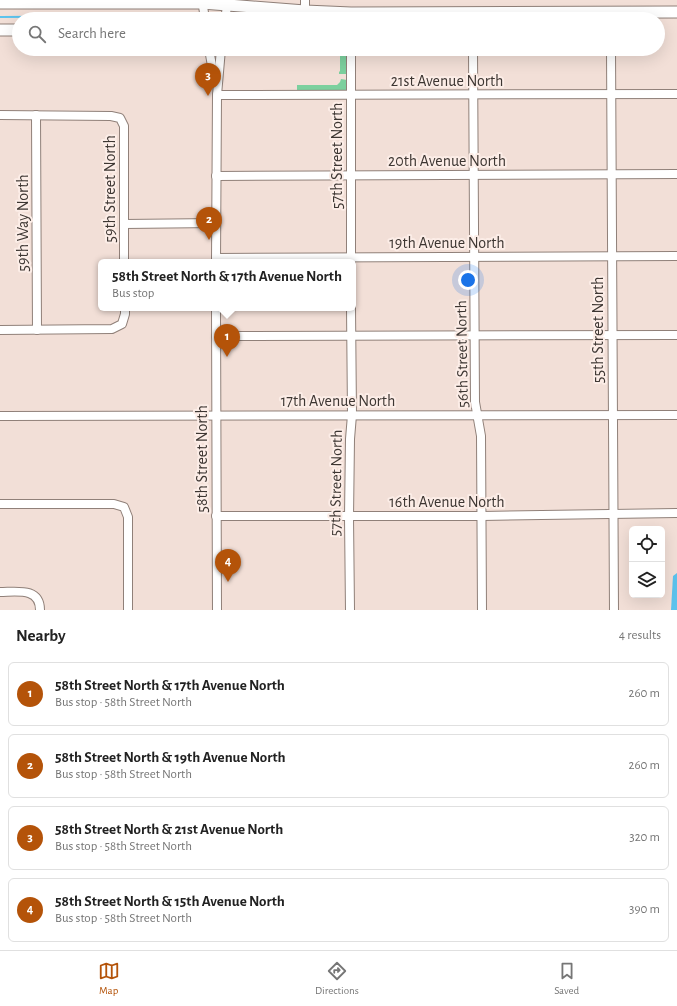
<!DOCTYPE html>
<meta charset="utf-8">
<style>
body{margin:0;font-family:"Alegreya Sans",sans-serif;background:#f6f6f6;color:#222}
.controls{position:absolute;right:12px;bottom:12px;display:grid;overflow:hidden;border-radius:6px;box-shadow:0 4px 16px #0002}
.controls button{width:36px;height:36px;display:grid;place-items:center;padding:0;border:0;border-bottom:1px solid #e0e0e0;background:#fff;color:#222;font:20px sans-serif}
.you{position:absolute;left:468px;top:280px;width:14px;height:14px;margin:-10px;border:3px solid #fff;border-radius:50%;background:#1a73e8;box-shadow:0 0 0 6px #1a73e833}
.badge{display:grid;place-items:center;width:26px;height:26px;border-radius:50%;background:#b45309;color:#fff;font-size:13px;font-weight:700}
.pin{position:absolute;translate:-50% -33px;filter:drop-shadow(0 1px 2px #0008)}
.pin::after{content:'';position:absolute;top:21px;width:14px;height:12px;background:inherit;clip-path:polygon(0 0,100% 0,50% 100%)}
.popup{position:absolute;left:98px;top:259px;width:258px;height:52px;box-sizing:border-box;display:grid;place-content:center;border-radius:6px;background:#fff;filter:drop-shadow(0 1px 3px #0005);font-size:13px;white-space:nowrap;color:#767676}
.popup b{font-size:15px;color:#222}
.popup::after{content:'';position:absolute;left:50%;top:100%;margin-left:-8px;border:8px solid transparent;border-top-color:#fff}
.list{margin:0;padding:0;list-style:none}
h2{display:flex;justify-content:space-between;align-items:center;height:52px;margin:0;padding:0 16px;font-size:17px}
h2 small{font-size:13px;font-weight:400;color:#767676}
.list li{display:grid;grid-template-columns:26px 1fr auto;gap:12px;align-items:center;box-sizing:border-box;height:64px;margin:0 8px 8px;padding:0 8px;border:1px solid #e0e0e0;border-radius:6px}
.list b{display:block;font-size:15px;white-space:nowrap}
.list p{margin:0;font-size:13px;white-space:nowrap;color:#767676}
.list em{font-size:13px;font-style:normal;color:#767676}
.icon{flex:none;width:22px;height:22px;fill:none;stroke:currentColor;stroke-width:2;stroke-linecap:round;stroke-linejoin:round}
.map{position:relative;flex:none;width:677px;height:610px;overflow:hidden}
.search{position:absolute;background:#fff;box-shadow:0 4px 16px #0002;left:12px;right:12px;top:12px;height:44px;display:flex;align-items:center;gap:10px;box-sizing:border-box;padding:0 14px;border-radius:22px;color:#767676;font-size:15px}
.sheet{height:340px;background:#fff}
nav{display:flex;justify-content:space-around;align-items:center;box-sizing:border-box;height:56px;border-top:1px solid #e0e0e0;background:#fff;font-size:11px;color:#767676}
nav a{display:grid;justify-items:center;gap:2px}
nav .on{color:#b45309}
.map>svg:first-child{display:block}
</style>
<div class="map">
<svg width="677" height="610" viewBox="0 0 677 610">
<rect width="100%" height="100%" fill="#f2dfd7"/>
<g fill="#7cd09e">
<polygon points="242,12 271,13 289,15 274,16 267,19 239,19 239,16"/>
<polygon points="340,49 347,49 347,73 346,74 339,74 339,72 340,71"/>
<polygon points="341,79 347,80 347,88 345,91 298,91 297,90 297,85 337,85 340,82"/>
</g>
<polygon fill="#5cc3ed" points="677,573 677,610 671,610 673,576"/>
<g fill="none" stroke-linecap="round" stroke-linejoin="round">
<polyline stroke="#5cc3ed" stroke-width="2" points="0,17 186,16"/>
<g stroke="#908079" stroke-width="10">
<g id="minor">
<polyline points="202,0 205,19"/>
<polyline points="305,11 305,0"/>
<polyline points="225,19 228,1"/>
<polyline points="209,49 215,83"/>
<polyline points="351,49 351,261"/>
<polyline points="473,49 475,402 481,436 482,610"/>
<polyline points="611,49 614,610"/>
<polyline points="217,95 677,94"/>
<polyline points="0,115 111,116 120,118 124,126 124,262"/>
<polyline points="36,115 37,330"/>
<polyline points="216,176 677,174"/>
<polyline points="124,224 216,223"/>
<polyline points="216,258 677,256"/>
<polyline points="216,262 217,95 221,49"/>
<polyline points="216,308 217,610"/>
<polyline points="0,330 112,329 122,324 125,314 125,308"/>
<polyline points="216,336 677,335"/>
<polyline points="0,416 677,415"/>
<polyline points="0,504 114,504 124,507 128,517 128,610"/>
<polyline points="216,516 482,516 677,513"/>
<path d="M0,592C16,592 40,587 40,610"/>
<polyline points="350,610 349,517 350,439 352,415 351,308"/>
</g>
</g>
<g stroke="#908079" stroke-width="13">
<g id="major">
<polyline points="0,3 202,3 305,11 351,13 677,12"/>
<polyline points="0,30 19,30"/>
</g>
</g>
<use href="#minor" stroke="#fff" stroke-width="8"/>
<use href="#major" stroke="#fff" stroke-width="11"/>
</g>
<g text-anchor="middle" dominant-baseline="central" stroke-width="4" stroke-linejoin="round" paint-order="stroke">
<g font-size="16" fill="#3d3632" stroke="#fcede7">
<text x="447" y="81">21st Avenue North</text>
<text transform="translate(337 156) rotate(-90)">57th Street North</text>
<text x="447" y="161">20th Avenue North</text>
<text transform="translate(110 189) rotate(-90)">59th Street North</text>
<text transform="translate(23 223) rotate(-90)">59th Way North</text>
<text x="447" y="243">19th Avenue North</text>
<text transform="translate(598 330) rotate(-90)">55th Street North</text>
<text transform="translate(462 354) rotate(-91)">56th Street North</text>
<text x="338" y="401">17th Avenue North</text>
<text transform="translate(202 459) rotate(-90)">58th Street North</text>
<text transform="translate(336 483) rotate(-89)">57th Street North</text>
<text x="447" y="502">16th Avenue North</text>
</g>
</g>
</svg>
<div class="controls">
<button><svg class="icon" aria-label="locate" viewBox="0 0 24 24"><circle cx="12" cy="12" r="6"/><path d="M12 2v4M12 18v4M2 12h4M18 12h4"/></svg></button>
<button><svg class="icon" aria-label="layers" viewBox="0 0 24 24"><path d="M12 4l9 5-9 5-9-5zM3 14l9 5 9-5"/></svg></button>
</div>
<div class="you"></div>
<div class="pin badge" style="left:227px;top:357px">1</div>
<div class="popup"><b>58th Street North &amp; 17th Avenue North</b>Bus stop</div>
<div class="pin badge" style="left:209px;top:240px">2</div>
<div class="pin badge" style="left:208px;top:96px">3</div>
<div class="pin badge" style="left:228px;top:582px">4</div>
<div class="search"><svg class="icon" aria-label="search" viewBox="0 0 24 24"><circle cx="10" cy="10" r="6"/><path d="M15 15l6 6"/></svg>Search here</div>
</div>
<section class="sheet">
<h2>Nearby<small>4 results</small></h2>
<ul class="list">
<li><span class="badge">1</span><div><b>58th Street North &amp; 17th Avenue North</b><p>Bus stop · 58th Street North</p></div><em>260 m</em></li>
<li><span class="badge">2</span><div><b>58th Street North &amp; 19th Avenue North</b><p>Bus stop · 58th Street North</p></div><em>260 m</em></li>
<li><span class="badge">3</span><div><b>58th Street North &amp; 21st Avenue North</b><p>Bus stop · 58th Street North</p></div><em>320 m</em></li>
<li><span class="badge">4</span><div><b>58th Street North &amp; 15th Avenue North</b><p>Bus stop · 58th Street North</p></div><em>390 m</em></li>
</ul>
</section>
<nav>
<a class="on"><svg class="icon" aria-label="map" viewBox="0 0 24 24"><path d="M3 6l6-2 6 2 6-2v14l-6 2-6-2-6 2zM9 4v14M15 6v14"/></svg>Map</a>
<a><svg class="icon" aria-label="directions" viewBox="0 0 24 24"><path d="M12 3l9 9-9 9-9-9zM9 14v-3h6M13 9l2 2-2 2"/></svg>Directions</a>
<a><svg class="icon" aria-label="saved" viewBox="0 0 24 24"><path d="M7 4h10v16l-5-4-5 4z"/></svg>Saved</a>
</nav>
